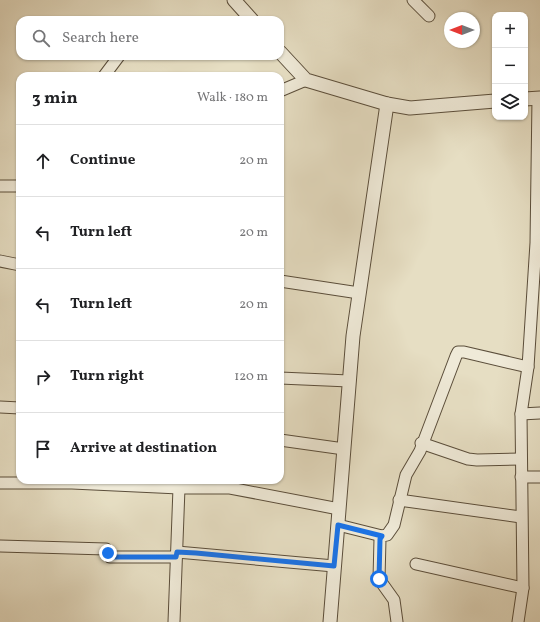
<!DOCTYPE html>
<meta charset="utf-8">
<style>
body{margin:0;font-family:Vollkorn,serif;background:#f2f2f2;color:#202124}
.controls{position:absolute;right:12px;top:12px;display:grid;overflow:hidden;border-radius:8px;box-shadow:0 1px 3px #0004}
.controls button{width:36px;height:36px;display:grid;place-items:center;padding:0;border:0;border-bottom:1px solid #e0e0e0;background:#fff;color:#202124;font:20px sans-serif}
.compass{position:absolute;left:444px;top:12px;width:36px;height:36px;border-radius:50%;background:#fff;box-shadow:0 1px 3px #0004;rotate:270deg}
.stop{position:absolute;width:12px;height:12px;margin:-9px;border:3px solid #1a73e8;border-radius:50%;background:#fff}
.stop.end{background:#1a73e8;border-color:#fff;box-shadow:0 1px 4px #0008}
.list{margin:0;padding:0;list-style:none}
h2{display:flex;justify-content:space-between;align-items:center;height:52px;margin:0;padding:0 16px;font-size:17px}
h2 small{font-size:13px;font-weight:400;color:#757577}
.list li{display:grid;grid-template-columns:26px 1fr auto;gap:12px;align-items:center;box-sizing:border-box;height:72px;padding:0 16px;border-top:1px solid #e0e0e0}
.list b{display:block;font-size:15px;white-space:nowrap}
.list em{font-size:13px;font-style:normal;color:#757577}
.icon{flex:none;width:22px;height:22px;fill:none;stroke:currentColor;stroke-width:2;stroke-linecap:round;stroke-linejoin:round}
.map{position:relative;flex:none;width:540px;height:622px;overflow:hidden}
.search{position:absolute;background:#fff;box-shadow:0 1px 3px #0004;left:16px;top:16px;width:268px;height:44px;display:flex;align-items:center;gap:10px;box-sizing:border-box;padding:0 14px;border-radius:12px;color:#757577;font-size:15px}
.panel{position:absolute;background:#fff;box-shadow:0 1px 3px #0004;left:16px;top:72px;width:268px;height:412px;border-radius:12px}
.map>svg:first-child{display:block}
</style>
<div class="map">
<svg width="540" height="622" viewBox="0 0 540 622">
<rect width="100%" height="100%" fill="#e6dec3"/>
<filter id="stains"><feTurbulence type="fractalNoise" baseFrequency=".005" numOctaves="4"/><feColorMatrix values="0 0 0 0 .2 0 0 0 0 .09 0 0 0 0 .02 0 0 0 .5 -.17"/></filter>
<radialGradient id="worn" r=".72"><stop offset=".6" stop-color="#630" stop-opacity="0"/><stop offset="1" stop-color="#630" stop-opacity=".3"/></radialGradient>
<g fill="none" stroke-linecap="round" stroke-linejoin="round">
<g stroke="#5b4e3b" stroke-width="13">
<g id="minor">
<polyline points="413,0 429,16"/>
<polyline points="104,76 119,56"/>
<polyline points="280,91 306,80"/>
<polyline points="0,186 20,186"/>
<polyline points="0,261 20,265"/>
<polyline points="280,281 359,293"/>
<polyline points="280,378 349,381"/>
<polyline points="0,407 20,408"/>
<polyline points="521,414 540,413"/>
<polyline points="280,440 344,449"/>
<polyline points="421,443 468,459 477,460 521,459"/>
<polyline points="521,477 540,477"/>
<polyline points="0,483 72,483 179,488 230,488 339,509"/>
<polyline points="399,500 521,517"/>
<polyline points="338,525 382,536"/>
<polyline points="0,546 106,549 110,557 176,557"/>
<polyline points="177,552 334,566"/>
<polyline points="416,564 523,588"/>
<polyline points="174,622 179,488"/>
<polyline points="397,622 394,600 379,579 380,539 382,536 387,535 394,525 406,475 420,451 456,356 458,352 464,352 528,367"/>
<polyline points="518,622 523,588 521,414 528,367 536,243 538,98"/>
</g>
</g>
<g stroke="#5b4e3b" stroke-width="15">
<g id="tertiary">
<polyline points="234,0 252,20"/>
<polyline points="280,52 306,80 387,104 410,108 495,101"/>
<polyline points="525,99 540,98"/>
<polyline points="330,622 353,336 387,104"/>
</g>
</g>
<use href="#minor" stroke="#efead8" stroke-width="11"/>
<use href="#tertiary" stroke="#efead8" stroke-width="13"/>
</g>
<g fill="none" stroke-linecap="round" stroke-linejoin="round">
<polyline stroke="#1a73e8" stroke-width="5" points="108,553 110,557 176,557 177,552 196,553 334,566 338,525 382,536 380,539 379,579"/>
</g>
<rect width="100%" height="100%" filter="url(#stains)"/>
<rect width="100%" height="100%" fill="url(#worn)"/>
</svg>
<div class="controls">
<button>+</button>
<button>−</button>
<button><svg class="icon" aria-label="layers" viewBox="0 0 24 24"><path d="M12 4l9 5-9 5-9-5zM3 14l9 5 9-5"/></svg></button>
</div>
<svg class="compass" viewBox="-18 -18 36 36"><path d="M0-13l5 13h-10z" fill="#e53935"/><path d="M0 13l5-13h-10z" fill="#757577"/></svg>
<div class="stop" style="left:379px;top:579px"></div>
<div class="stop end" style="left:108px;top:553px"></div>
<div class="search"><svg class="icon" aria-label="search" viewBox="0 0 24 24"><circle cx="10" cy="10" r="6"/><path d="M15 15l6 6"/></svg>Search here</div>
<section class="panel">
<h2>3 min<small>Walk · 180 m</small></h2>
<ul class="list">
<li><svg class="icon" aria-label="ahead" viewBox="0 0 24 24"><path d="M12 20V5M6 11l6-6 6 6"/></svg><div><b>Continue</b></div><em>20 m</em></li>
<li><svg class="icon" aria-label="left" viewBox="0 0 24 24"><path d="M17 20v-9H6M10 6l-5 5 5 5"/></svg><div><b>Turn left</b></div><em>20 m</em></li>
<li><svg class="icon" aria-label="left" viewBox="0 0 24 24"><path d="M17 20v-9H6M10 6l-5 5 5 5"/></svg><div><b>Turn left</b></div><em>20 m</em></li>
<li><svg class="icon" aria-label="right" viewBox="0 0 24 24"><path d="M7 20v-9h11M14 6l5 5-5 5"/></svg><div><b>Turn right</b></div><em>120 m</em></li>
<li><svg class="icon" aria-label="arrive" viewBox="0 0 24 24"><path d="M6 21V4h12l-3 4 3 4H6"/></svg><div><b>Arrive at destination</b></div></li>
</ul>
</section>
</div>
